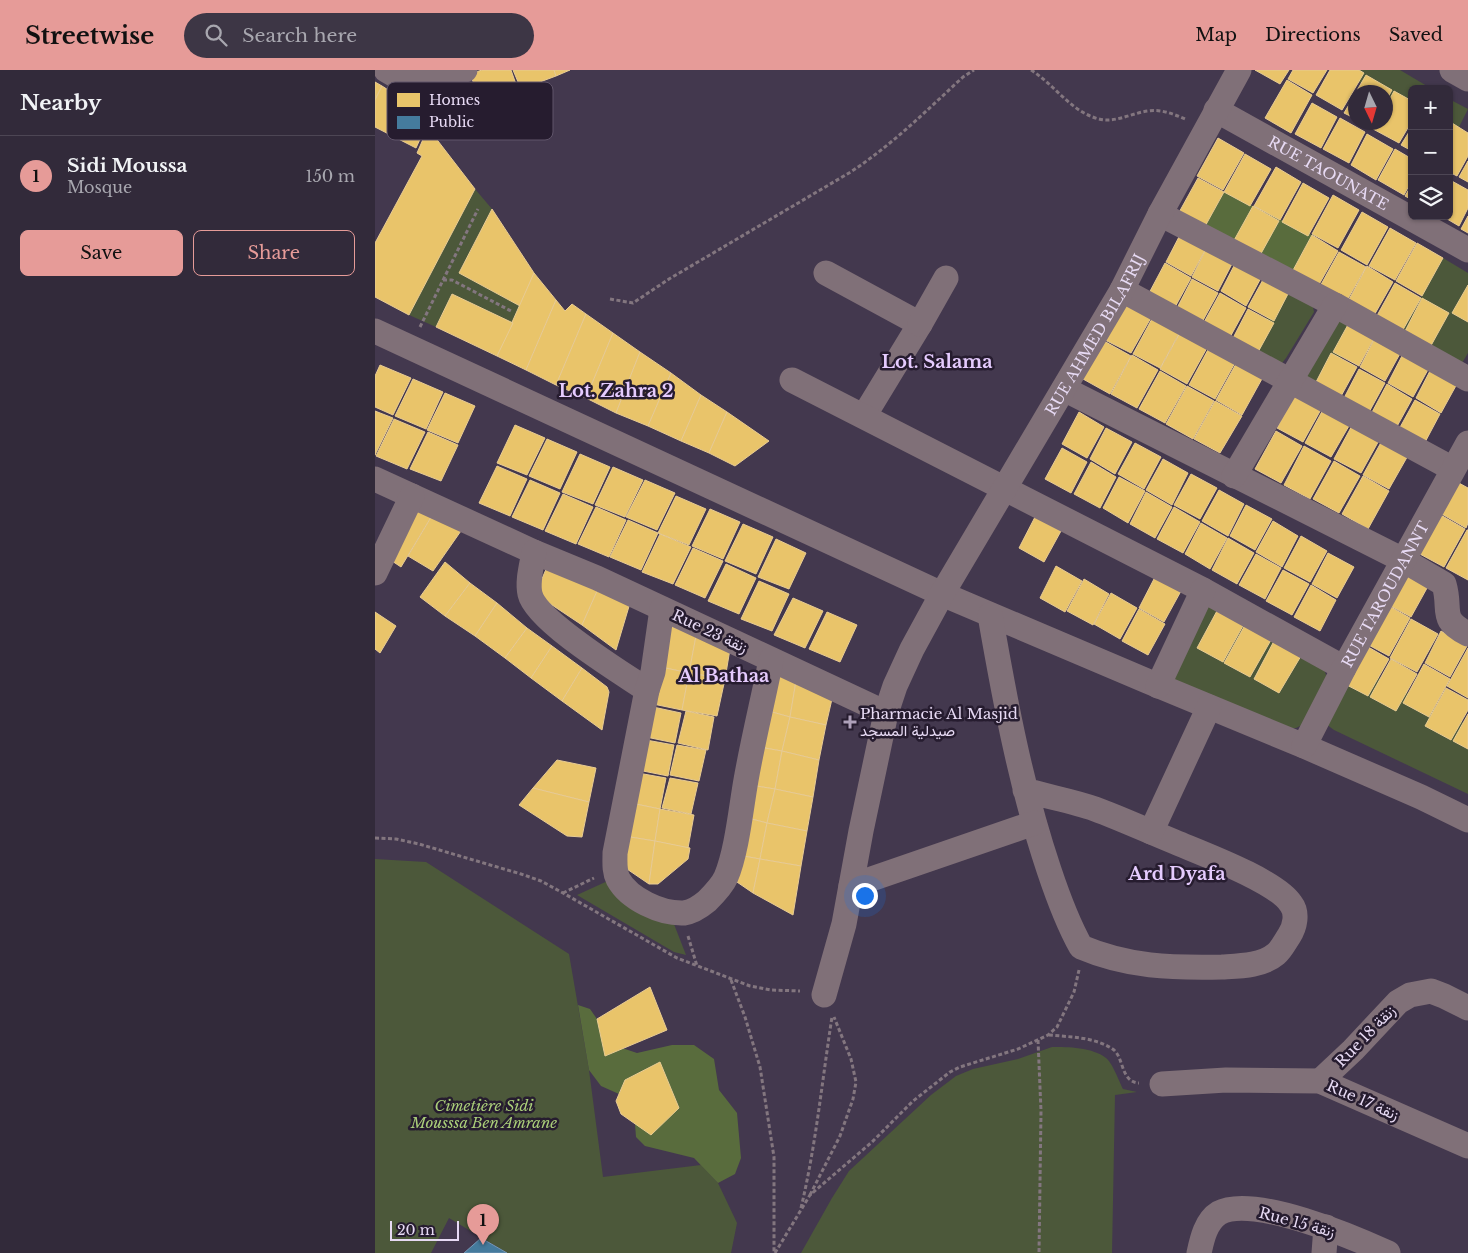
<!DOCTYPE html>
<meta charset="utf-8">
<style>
body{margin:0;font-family:"Libre Baskerville",Vazirmatn,serif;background:#3d3645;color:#f1f3f6}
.controls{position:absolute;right:15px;top:15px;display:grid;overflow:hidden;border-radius:8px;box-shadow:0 1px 4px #0004}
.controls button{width:45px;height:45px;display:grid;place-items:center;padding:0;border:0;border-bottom:1px solid #4d4654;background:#322a3a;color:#f1f3f6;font:25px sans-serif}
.compass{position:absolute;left:973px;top:15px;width:45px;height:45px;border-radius:50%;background:#322a3a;box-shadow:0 1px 4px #0004;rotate:175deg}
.scale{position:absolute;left:15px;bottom:12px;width:69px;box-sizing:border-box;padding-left:5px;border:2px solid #e7daf4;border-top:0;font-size:14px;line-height:18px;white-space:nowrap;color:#e7daf4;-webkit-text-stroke:4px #261c2f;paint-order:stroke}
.you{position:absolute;left:489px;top:825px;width:18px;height:18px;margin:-12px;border:4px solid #fff;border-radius:50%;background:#1a73e8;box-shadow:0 0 0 8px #1a73e833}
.badge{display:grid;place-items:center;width:32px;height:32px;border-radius:50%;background:#e69b98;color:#111;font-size:16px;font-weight:700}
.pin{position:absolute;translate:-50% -41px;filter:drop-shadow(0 1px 2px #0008)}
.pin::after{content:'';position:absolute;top:26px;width:18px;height:15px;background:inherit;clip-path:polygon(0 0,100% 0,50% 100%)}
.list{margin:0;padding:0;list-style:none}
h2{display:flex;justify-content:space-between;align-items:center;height:65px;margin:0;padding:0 20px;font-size:21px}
h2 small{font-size:16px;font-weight:400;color:#a8a7af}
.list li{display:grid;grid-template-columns:32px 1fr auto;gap:15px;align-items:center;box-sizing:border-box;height:80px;padding:0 20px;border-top:1px solid #4d4654}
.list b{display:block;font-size:19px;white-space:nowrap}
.list p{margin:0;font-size:16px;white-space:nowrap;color:#a8a7af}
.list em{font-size:16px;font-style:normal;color:#a8a7af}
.actions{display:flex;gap:10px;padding:15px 20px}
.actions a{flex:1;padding:11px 0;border:1px solid #e69b98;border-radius:8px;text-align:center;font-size:18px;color:#e69b98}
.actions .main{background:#e69b98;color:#111}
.icon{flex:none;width:28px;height:28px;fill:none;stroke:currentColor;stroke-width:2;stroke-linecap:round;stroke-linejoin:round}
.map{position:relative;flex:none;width:1093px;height:1183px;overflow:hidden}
header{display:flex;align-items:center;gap:30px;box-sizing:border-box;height:70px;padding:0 25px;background:#e69b98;color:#111}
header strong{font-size:24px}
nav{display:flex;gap:28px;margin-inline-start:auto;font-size:18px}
.search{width:350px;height:45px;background:#3d3645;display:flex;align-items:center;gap:12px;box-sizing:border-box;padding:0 18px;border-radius:28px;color:#a8a7af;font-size:19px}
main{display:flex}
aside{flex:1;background:#322a3a}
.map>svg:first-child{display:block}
</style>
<header>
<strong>Streetwise</strong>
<div class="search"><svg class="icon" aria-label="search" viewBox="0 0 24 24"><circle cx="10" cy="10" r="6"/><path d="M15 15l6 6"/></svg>Search here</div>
<nav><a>Map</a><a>Directions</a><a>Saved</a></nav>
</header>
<main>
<aside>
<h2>Nearby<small></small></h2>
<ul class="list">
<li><span class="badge">1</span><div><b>Sidi Moussa</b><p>Mosque</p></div><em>150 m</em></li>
</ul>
<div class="actions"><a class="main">Save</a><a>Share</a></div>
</aside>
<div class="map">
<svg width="1093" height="1183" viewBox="0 0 1093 1183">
<rect width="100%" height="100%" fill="#43384e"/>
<g fill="#4c583a">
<polygon points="963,0 1025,0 1057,19 1037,19 1037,42 1011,27 1011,22 1002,22"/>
<polygon points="1074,29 1093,39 1079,67 1074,64"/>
<polygon points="100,119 117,139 84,203 145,236 138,253 77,224 61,257 34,245"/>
<polygon points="1068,188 1093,203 1093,283 1084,298 1025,265"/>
<polygon points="909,216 938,237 939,242 911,288 907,293 875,280"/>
<polygon points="962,243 984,256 948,319 925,305"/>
<polygon points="831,532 949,599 952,608 929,654 921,658 910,658 793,609"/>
<polygon points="977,593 1093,655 1093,724 959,660 951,654"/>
<polygon points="0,789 51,792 194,884 214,1000 228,1107 326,1095 343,1113 362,1153 356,1183 132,1183 74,1148 56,1183 0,1183"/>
<polygon points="237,809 297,849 311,885 299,882 202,825"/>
<path d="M677,977C693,977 717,977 731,988C737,992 744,1011 748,1019L762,1022L740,1025L737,1183H426L457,1128L474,1101L556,1025L581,1006L598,999L643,989Z"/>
</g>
<g fill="#596c3d">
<polygon points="849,122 937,165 916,204 828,160"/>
<polygon points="203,935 215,939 222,949 231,955 247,978 262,983 297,975 319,975 339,989 344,1020 362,1043 366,1088 360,1104 343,1113 319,1088 270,1076 261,1067 260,1054 244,1024 226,1016 214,1000"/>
</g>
<g fill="#e9c46a" stroke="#e8cb93">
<polygon points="107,0 136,0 143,20 107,34 95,4"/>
<polygon points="138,0 179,0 181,6 146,19"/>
<polygon points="179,0 195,0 181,6"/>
<polygon points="880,0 914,0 905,14"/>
<polygon points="918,0 952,0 938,23 913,9"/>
<polygon points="955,0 984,0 989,3 967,40 941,25"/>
<polygon points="991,5 1017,20 1011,31 1011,22 981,22"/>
<polygon points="90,6 104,36 75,48 59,13"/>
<polygon points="912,10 937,25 916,63 890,48"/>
<polygon points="0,12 7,16 0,30"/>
<polygon points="59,13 75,48 51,56 41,78 0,57 0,30 7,16 21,25"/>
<polygon points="1019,21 1037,31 1037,51 1024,73 998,59 1001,52 1011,52 1011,36"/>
<polygon points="981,23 981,49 969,43"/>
<polygon points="937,33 962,47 946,78 920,64"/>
<polygon points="965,48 990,62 974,93 948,79"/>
<polygon points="1077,53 1093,63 1093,86 1082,106 1074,102 1074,59"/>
<polygon points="1037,57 1037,81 1026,75"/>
<polygon points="53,58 100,119 34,245 0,227 0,173 47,86 42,83"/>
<polygon points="992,64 1018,79 1001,110 976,95"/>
<polygon points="843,68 869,83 848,120 822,106"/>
<polygon points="1020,79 1037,89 1037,110 1029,125 1003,110"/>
<polygon points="870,84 896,99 875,136 849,122"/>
<polygon points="1093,91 1093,112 1084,107"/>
<polygon points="901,97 926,112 905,150 879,136"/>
<polygon points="823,108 849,122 828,160 802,146"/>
<polygon points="1075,110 1093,120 1093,138 1084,156 1067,146 1074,146"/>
<polygon points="928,113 954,128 933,166 907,152"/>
<polygon points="1037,114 1037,130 1030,126"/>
<polygon points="958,125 984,140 963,178 937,164"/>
<polygon points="878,136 904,151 883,189 857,174"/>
<polygon points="117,139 159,203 145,236 84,203"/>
<polygon points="987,142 1013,157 992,195 966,180"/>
<polygon points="1093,146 1093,163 1086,159"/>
<polygon points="1015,158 1041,173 1020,210 994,196"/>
<polygon points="807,161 833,175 816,206 791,192"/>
<polygon points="937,165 963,181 942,218 916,204"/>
<polygon points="1042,173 1068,188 1047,226 1021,211"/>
<polygon points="833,175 859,190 843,221 817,207"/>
<polygon points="964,182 991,197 970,234 943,220"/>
<polygon points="862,190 888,204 871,236 846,221"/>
<polygon points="790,193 816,208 799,239 773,225"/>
<polygon points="992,196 1018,212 997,249 971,235"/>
<polygon points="159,203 181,230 151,300 122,286"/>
<polygon points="890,206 915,220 899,251 873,237"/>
<polygon points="817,209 843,223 826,254 801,240"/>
<polygon points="1020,213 1046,228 1025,265 999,251"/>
<polygon points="1093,215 1093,252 1077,243"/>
<polygon points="845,223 871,238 854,269 828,254"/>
<polygon points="77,224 138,253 122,286 61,257"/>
<polygon points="1047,228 1074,243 1053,281 1027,267"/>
<polygon points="181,230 190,241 197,234 211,244 181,315 151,300"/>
<polygon points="751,231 777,246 756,283 730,270"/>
<polygon points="873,239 899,253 882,284 857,270"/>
<polygon points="211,244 238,263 211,328 181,315"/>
<polygon points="779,245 806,260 785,298 758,284"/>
<polygon points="975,251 1001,265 984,296 958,282"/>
<polygon points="806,261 833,276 812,314 785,299"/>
<polygon points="238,263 265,282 241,343 211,328"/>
<polygon points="1001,266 1027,280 1010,311 985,297"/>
<polygon points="729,271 756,286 735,324 708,309"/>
<polygon points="835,276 861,291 840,329 814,315"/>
<polygon points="265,282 296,303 273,356 241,343"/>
<polygon points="1029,282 1055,296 1038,327 1013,313"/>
<polygon points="956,283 982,297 965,328 940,314"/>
<polygon points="757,285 783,300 762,338 736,324"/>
<polygon points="862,292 888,307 867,345 841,330"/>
<polygon points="5,295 36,308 18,345 0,337 0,306"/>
<polygon points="1057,297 1083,312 1066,343 1041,328"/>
<polygon points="984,299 1010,313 993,344 968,330"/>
<polygon points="785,301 811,316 790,353 764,339"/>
<polygon points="296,303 326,325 306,371 273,356"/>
<polygon points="38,309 68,322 51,359 20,346"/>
<polygon points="1012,314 1037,329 1020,360 995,346"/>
<polygon points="812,316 839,331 818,369 791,354"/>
<polygon points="923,319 949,334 928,372 902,358"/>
<polygon points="70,323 100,336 83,373 52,360"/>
<polygon points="326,325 352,342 334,383 306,371"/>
<polygon points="1040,330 1065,344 1048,376 1023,361"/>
<polygon points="840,331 867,346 845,383 819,369"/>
<polygon points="951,334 978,349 956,387 930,373"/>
<polygon points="0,341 18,348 0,385"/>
<polygon points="352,342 394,371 360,396 334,383"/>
<polygon points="704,342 729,357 712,388 687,374"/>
<polygon points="19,349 50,362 32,399 1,386"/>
<polygon points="980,350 1007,365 986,403 959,389"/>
<polygon points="140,355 170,368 152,405 122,393"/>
<polygon points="731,358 757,372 740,404 715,389"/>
<polygon points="901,361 927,376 906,413 880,399"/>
<polygon points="53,362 83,375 66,411 35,399"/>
<polygon points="1009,367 1035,382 1014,419 988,405"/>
<polygon points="172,369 202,382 185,419 154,406"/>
<polygon points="760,373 786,387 769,419 743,404"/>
<polygon points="929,376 956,391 935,429 909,415"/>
<polygon points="687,378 712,392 696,423 670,409"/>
<polygon points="205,384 235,397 218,434 187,422"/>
<polygon points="788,389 813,403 797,435 771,420"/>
<polygon points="959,391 985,406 964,443 938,429"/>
<polygon points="716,392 741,407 725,438 699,424"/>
<polygon points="122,396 152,409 135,446 104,433"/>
<polygon points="238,397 268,410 250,447 220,435"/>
<polygon points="816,404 842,418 825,449 799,435"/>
<polygon points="988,406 1014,421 993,459 967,444"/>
<polygon points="744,407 770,421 753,453 728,438"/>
<polygon points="155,410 185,423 168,460 137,447"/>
<polygon points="270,410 300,423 282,460 251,447"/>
<polygon points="1082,412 1093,418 1093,453 1091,458 1065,443"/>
<polygon points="844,420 869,434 853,466 827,451"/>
<polygon points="771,422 797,437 780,468 755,454"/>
<polygon points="188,424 218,437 201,474 170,461"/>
<polygon points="301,426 331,439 314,475 283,463"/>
<polygon points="871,435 897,449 880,480 855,466"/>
<polygon points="40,436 58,444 26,497 14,489"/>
<polygon points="221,437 251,450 234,487 203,474"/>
<polygon points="799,437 825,452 808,483 782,469"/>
<polygon points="335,439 365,452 348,489 317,476"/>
<polygon points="58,444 88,458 58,501 33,486"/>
<polygon points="1064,444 1090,459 1069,497 1043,483"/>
<polygon points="660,447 686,461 669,492 644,478"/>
<polygon points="253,450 283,463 266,500 235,487"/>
<polygon points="898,451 923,466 907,497 881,482"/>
<polygon points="826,453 852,468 835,499 810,484"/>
<polygon points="368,454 398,467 381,504 350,491"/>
<polygon points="1092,460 1093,460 1093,510 1071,498"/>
<polygon points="285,464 316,477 298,514 267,502"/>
<polygon points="926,466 952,481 935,512 909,498"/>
<polygon points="853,468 879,483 862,514 837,500"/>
<polygon points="401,469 431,483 414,519 383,507"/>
<polygon points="318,478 348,491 330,528 300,515"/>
<polygon points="953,483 979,497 962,528 937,514"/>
<polygon points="881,484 906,498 890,529 864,515"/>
<polygon points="70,492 95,513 70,546 45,527"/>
<polygon points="351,494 381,508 364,544 333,531"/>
<polygon points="1031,494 1057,509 1036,547 1010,533"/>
<polygon points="681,496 707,511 690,542 665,528"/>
<polygon points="172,497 223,519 207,555 171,531 163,518"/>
<polygon points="908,500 934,514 917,545 891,531"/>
<polygon points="780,507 806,521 789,552 764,538"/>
<polygon points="709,509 734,524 718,555 692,541"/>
<polygon points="384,511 414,524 397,561 366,549"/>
<polygon points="95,513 122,533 100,566 70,546"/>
<polygon points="936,515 961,530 945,561 919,547"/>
<polygon points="223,519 255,533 241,580 207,555"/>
<polygon points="736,523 762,538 745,569 719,554"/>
<polygon points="418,528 448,541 430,578 399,565"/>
<polygon points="122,533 152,558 130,588 100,566"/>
<polygon points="1009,533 1035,548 1014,586 988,572"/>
<polygon points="764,539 790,554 773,585 747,571"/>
<polygon points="843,539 869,554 848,592 822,578"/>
<polygon points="0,542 21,556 5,583 0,579"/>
<polygon points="452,542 482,555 465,592 434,579"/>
<polygon points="1036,549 1063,564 1042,602 1015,588"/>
<polygon points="291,554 321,566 314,603 286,597"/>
<polygon points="870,555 896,570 875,607 849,593"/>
<polygon points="152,558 177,576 156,608 130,588"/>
<polygon points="1066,561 1092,576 1075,607 1050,593"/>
<polygon points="321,566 355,579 350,609 314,603"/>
<polygon points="899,571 926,586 904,623 879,609"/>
<polygon points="988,574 1014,589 993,626 966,612"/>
<polygon points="177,576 207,598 187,631 156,608"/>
<polygon points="1093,578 1093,628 1072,616"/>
<polygon points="1016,589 1042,604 1021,641 995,627"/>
<polygon points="1049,594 1075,609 1054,647 1028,633"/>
<polygon points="286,597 314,603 307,640 278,634"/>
<polygon points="207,598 232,617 234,622 227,660 187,631"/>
<polygon points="399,600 421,611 415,647 390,640"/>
<polygon points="314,603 350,609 342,646 307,640"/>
<polygon points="421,611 457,629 451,655 415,647"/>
<polygon points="1071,618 1093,630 1093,640 1076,670 1050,656"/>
<polygon points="278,637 306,643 300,673 271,667"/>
<polygon points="390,640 415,647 407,681 384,677"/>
<polygon points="311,641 339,647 333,680 303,673"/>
<polygon points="1093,644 1093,679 1078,671"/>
<polygon points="415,647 451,655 444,690 407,681"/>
<polygon points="271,670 299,675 293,706 263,700"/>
<polygon points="302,675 331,680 324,711 295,705"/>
<polygon points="384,677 407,681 400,719 375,715"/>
<polygon points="407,681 444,690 438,727 400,719"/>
<polygon points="182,690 221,698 214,732 158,718"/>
<polygon points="263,703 291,708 285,739 256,733"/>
<polygon points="295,708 323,713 316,744 287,738"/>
<polygon points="375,715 400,719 392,753 369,747"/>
<polygon points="158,718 214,732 207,767 192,766 144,735"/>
<polygon points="400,719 438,727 432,761 392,753"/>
<polygon points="256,733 285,739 280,771 249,766"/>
<polygon points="285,739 319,745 313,778 280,771"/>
<polygon points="369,747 392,753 385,789 363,785"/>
<polygon points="392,753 432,761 426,796 385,789"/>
<polygon points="249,766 280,771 274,814 246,795"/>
<polygon points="280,771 315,778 313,789 283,814 274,814"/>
<polygon points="363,785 385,789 378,823 359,810"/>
<polygon points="385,789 426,796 418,845 378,823"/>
<polygon points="275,917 292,960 230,986 222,949"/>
<polygon points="285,992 304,1038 276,1065 246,1044 241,1031 250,1010"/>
</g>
<polygon fill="#457b9d" stroke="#7698b7" points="106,1168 132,1183 89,1183"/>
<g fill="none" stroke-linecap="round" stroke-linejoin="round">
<g stroke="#83767f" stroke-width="3" stroke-dasharray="4 2.5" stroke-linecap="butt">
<path d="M656,0C680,15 696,42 724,49C741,53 757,43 773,41C787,39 798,44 810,49"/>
<polyline points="68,210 77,210 136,241"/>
<path d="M235,229L258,233L294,209L474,103C516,76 551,41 588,7L599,0"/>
<polyline points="45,257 103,139"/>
<polyline points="0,768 21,769 44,774 146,804 166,811 188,823 302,888 375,916 396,920 425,921"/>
<polyline points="188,823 219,808"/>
<polyline points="313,866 322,896"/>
<polyline points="356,910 370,947 385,997 399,1087 399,1183"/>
<path d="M674,965C695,967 721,967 739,980C749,989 746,1012 764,1013"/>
<polyline points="663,970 666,1041 664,1183"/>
<polyline points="435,1125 465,1066 478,1029 481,1012 476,989 459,947"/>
<path d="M426,1138C441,1075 447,1011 457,947"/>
<polyline points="400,1183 435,1125 497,1072 538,1031 575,1002 585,997 643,979 673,965 682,957 699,922 704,900"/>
</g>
<g stroke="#807078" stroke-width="25">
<polyline points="11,0 23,7 48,9 90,0"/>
<polyline points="1077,0 1093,9"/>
<path id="s1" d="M841,40L1093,180"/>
<polyline points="785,144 960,235 1093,309"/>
<polyline points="451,203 545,254 489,346"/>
<polyline points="747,220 1078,399"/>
<polyline points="545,254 571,208"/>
<polyline points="0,261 567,524 772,611 929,676 1046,727 1093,750"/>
<polyline points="417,310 828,520 969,598"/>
<path d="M689,319L1028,490L1069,514C1077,541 1063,549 1093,564"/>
<polyline points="859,406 960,235"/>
<polyline points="0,409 159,482 222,508 511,643"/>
<path d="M159,482C157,494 152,511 155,524C161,551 247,603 272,620"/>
<polyline points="0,503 37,426"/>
<path d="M287,539L278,602L272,620L240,783C240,792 239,801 243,809C254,829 286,844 309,843C317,842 326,836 332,831C339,824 347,816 351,807C362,781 366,738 371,710C378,670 388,630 396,590"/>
<path d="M615,545C630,631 646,717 674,800C683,827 692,852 706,877C753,897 796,898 847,897C864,896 887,896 901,884C906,880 910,872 914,866C920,857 923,843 916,834C902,811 826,783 800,772C773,761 747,749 720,739C698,731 673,727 650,720"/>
<polyline points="783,616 828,520"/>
<path id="s2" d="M929,676L969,598L1093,373"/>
<polyline points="776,762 834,637"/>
<polyline points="476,816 659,753"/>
<path id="s3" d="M449,925L469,854L486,761L511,643L520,616L537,579L567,524L747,220L785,144L864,0"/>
<polyline points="945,1011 978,980 1023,932 1035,925 1056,921 1069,926 1093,938"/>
<polyline points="787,1014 851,1010 945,1011 1093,1076"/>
<path d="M824,1183C827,1169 831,1151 844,1143C878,1124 980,1168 1013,1183"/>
<polyline points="949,1183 951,1157"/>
</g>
</g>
<path fill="#aea1ba" stroke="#261c2f" stroke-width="2" d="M472.5 644.5h5v5h5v5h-5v5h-5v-5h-5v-5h5z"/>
<g text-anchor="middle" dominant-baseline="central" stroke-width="5" stroke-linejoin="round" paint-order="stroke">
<g font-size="15" fill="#e7daf4" stroke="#261c2f">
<text stroke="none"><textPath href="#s1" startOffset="129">RUE TAOUNATE</textPath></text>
<text stroke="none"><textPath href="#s3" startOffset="722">RUE AHMED BILAFRIJ</textPath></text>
<text stroke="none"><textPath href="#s2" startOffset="172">RUE TAROUDANNT</textPath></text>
<text transform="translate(335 561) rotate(25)">Rue 23 زنقة</text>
<text transform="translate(990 966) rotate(-46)">Rue 18 زنقة</text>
<text transform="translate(988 1030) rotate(24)">Rue 17 زنقة</text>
<text transform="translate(922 1152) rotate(15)">Rue 15 زنقة</text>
</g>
<g font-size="15" fill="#e7daf4" stroke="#261c2f" text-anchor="start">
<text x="485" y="643">Pharmacie Al Masjid<tspan x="485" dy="17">صيدلية المسجد</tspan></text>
</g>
<g font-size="15" font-style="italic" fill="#aace79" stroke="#261c2f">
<text x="109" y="1035">Cimetière Sidi<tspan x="109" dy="17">Mousssa Ben Amrane</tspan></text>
</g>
<g font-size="18" font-weight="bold" fill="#e5cbfe" stroke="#261c2f">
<text x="562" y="292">Lot. Salama</text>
<text x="241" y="321">Lot. Zahra 2</text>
<text x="349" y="606">Al Bathaa</text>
<text x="802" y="804">Ard Dyafa</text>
</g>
</g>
<rect x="12" y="12" width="166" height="58" rx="8" fill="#261c2f" stroke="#60556a" stroke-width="1"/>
<rect x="22" y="23" width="23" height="14" fill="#e9c46a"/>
<rect x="22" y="46" width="23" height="13" fill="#457b9d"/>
<g font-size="14" fill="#e7daf4">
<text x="54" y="35">Homes</text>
<text x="54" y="57">Public</text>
</g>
</svg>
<div class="controls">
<button>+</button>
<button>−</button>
<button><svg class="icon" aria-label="layers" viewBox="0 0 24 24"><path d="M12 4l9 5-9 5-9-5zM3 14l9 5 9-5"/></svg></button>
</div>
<svg class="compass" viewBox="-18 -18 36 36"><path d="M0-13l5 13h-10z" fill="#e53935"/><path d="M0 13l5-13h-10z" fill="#a8a7af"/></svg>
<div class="scale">20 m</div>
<div class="you"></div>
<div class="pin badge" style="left:108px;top:1175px">1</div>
</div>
</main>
